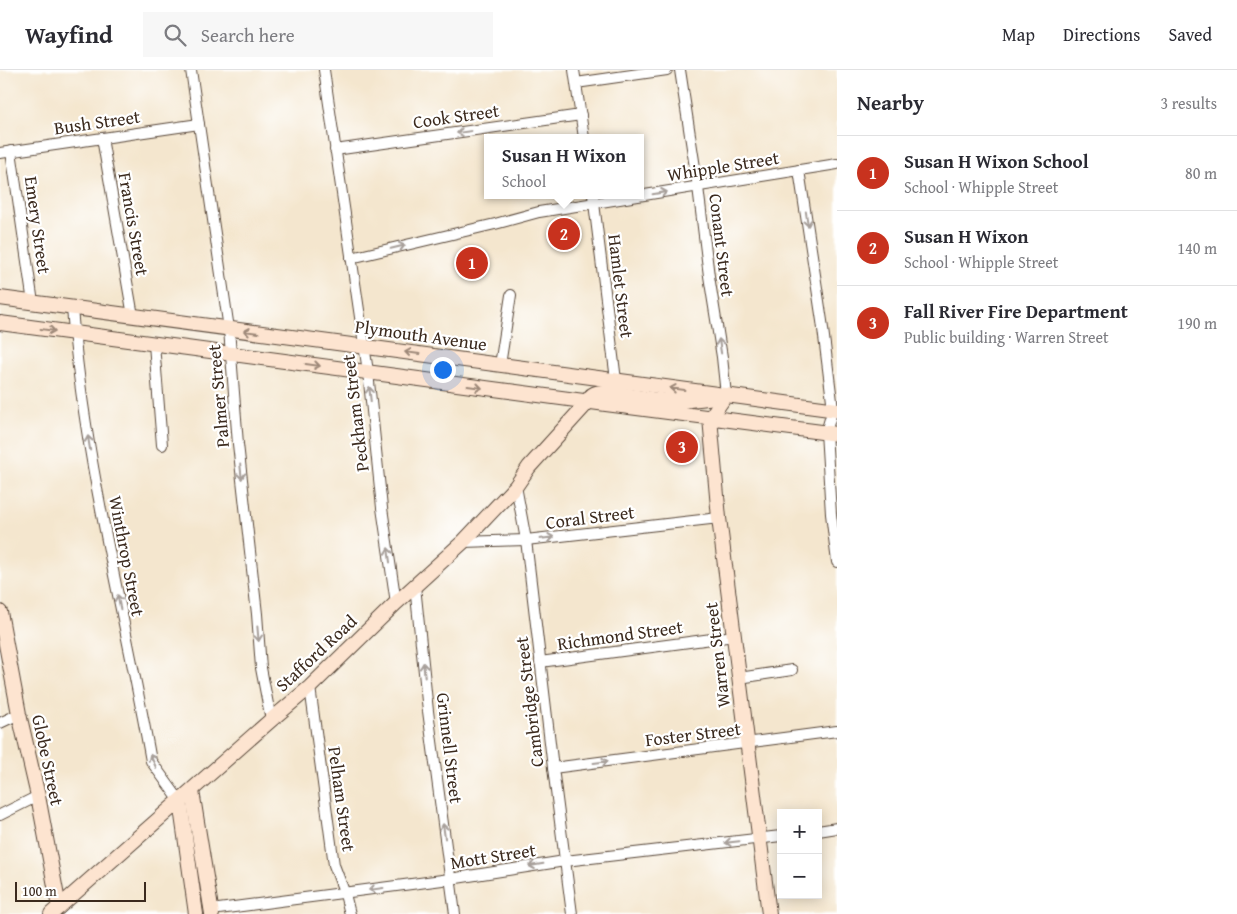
<!DOCTYPE html>
<meta charset="utf-8">
<style>
body{margin:0;font-family:"Gentium Book Plus",serif;background:#f7f7f7;color:#2b2b33}
.controls{position:absolute;right:15px;bottom:15px;display:grid;overflow:hidden;border-radius:0px;box-shadow:0 2px 12px #0003}
.controls button{width:45px;height:45px;display:grid;place-items:center;padding:0;border:0;border-bottom:1px solid #e1e1e2;background:#fff;color:#2b2b33;font:25px sans-serif}
.scale{position:absolute;left:15px;bottom:12px;width:131px;box-sizing:border-box;padding-left:5px;border:2px solid #3b2a1e;border-top:0;font-size:14px;line-height:18px;white-space:nowrap;color:#3b2a1e;-webkit-text-stroke:4px #fff;paint-order:stroke}
.you{position:absolute;left:442px;top:299px;width:18px;height:18px;margin:-12px;border:4px solid #fff;border-radius:50%;background:#1a73e8;box-shadow:0 0 0 8px #1a73e833}
.badge{display:grid;place-items:center;width:32px;height:32px;border-radius:50%;background:#c8321e;color:#fff;font-size:16px;font-weight:700}
.pin{position:absolute;translate:-50% -50%;border:2px solid #fff;box-shadow:0 1px 5px #0006}
.popup{position:absolute;left:484px;top:64px;width:160px;height:65px;box-sizing:border-box;display:grid;place-content:center;border-radius:0px;background:#fff;filter:drop-shadow(0 1px 4px #0005);font-size:16px;white-space:nowrap;color:#7c7c81}
.popup b{font-size:19px;color:#2b2b33}
.popup::after{content:'';position:absolute;left:50%;top:100%;margin-left:-10px;border:10px solid transparent;border-top-color:#fff}
.list{margin:0;padding:0;list-style:none}
h2{display:flex;justify-content:space-between;align-items:center;height:65px;margin:0;padding:0 20px;font-size:21px}
h2 small{font-size:16px;font-weight:400;color:#7c7c81}
.list li{display:grid;grid-template-columns:32px 1fr auto;gap:15px;align-items:center;box-sizing:border-box;height:75px;padding:0 20px;border-top:1px solid #e1e1e2}
.list b{display:block;font-size:19px;white-space:nowrap}
.list p{margin:0;font-size:16px;white-space:nowrap;color:#7c7c81}
.list em{font-size:16px;font-style:normal;color:#7c7c81}
.icon{flex:none;width:28px;height:28px;fill:none;stroke:currentColor;stroke-width:2;stroke-linecap:round;stroke-linejoin:round}
.map{position:relative;flex:none;width:837px;height:844px;overflow:hidden}
header{display:flex;align-items:center;gap:30px;box-sizing:border-box;height:70px;padding:0 25px;background:#fff;border-bottom:1px solid #e1e1e2}
header strong{font-size:24px}
nav{display:flex;gap:28px;margin-inline-start:auto;font-size:18px}
.search{width:350px;height:45px;background:#f7f7f7;display:flex;align-items:center;gap:12px;box-sizing:border-box;padding:0 18px;border-radius:0px;color:#7c7c81;font-size:19px}
main{display:flex}
aside{flex:1;background:#fff}
.map>svg:first-child{display:block}
</style>
<header>
<strong>Wayfind</strong>
<div class="search"><svg class="icon" aria-label="search" viewBox="0 0 24 24"><circle cx="10" cy="10" r="6"/><path d="M15 15l6 6"/></svg>Search here</div>
<nav><a>Map</a><a>Directions</a><a>Saved</a></nav>
</header>
<main>
<div class="map">
<svg width="837" height="844" viewBox="0 0 837 844">
<rect width="100%" height="100%" fill="#fff"/>
<filter id="ink" filterUnits="userSpaceOnUse"><feTurbulence type="fractalNoise" baseFrequency=".02" numOctaves="2"/><feDisplacementMap in="SourceGraphic" scale="10" xChannelSelector="R" yChannelSelector="G"/><feConvolveMatrix kernelMatrix="1 2 1 2 8 2 1 2 1" color-interpolation-filters="sRGB"/></filter>
<filter id="wash" filterUnits="userSpaceOnUse"><feTurbulence type="fractalNoise" baseFrequency=".0096" numOctaves="4" result="noise"/><feDisplacementMap in="SourceGraphic" scale="20" xChannelSelector="R" yChannelSelector="G"/><feGaussianBlur stdDeviation="1.12" result="paint"/><feColorMatrix in="noise" values="0 0 0 0 0 0 0 0 0 0 0 0 0 0 0 0 0 1.4 0 .05"/><feComposite in="paint" operator="in"/></filter>
<g filter="url(#wash)">
<rect width="100%" height="100%" fill="#f4e6ce"/>
</g>
<g filter="url(#ink)">
<g fill="none" stroke-linecap="round" stroke-linejoin="round">
<g stroke="#574638" stroke-width="12">
<g id="street">
<polyline points="191,0 229,259 238,374 257,544 261,598 271,650"/>
<polyline points="324,0 368,302 382,438 396,533"/>
<polyline points="574,0 584,68"/>
<polyline points="680,0 698,117 709,206 722,287 726,325"/>
<polyline points="576,13 667,0"/>
<polyline points="102,68 133,246"/>
<polyline points="335,80 581,45"/>
<polyline points="11,81 33,233"/>
<polyline points="0,83 199,54"/>
<polyline points="799,100 822,251 833,339 826,362 831,444 837,492"/>
<polyline points="593,125 616,310"/>
<polyline points="351,188 495,154 539,142 837,94"/>
<path d="M72,238C84,391 124,540 151,691L180,731"/>
<polyline points="154,274 162,375"/>
<polyline points="500,295 511,225"/>
<polyline points="516,416 526,470 553,698 572,844"/>
<polyline points="463,472 526,470 719,448"/>
<polyline points="415,516 428,641 455,844"/>
<polyline points="540,592 734,566"/>
<polyline points="739,608 792,600"/>
<polyline points="310,617 334,795 345,824 350,844"/>
<polyline points="0,653 19,644"/>
<polyline points="553,698 837,661"/>
<polyline points="0,745 38,726"/>
<polyline points="818,761 837,758"/>
<polyline points="211,840 450,809 565,791 781,766"/>
</g>
</g>
<g stroke="#574638" stroke-width="16">
<g id="secondary">
<polyline points="0,228 837,340"/>
<polyline points="0,253 606,334 837,364"/>
<polyline points="726,325 710,348 719,448 769,844"/>
<polyline points="0,542 19,644 38,726 59,837"/>
<polyline points="192,721 212,844"/>
<polyline points="180,731 196,844"/>
<path d="M51,844L271,650L310,617L396,533L463,472L516,416L529,397L588,332C590,323 597,322 606,322C627,325 650,330 671,331C690,331 708,328 726,325"/>
</g>
</g>
<use href="#street" stroke="#fff" stroke-width="10"/>
<use href="#secondary" stroke="#fde4d0" stroke-width="14"/>
</g>
<defs><path id="oneway-shaft" d="M-6 0H5M1.5-3L5.5 0L1.5 3" fill="none" stroke-width="1.6" stroke-linecap="round" stroke-linejoin="round" transform="scale(1.25)"/></defs>
<g stroke="#a79f9a">
<use href="#oneway-shaft" transform="translate(464 62) rotate(172)"/>
<use href="#oneway-shaft" transform="translate(660 123) rotate(-9)"/>
<use href="#oneway-shaft" transform="translate(807 149) rotate(81)"/>
<use href="#oneway-shaft" transform="translate(398 177) rotate(-13)"/>
<use href="#oneway-shaft" transform="translate(720 276) rotate(-99)"/>
<use href="#oneway-shaft" transform="translate(370 324) rotate(-96)"/>
<use href="#oneway-shaft" transform="translate(89 373) rotate(-99)"/>
<use href="#oneway-shaft" transform="translate(241 402) rotate(84)"/>
<use href="#oneway-shaft" transform="translate(547 468) rotate(-7)"/>
<use href="#oneway-shaft" transform="translate(389 485) rotate(-98)"/>
<use href="#oneway-shaft" transform="translate(119 532) rotate(-101)"/>
<use href="#oneway-shaft" transform="translate(258 564) rotate(85)"/>
<use href="#oneway-shaft" transform="translate(424 600) rotate(-96)"/>
<use href="#oneway-shaft" transform="translate(153 691) rotate(-115)"/>
<use href="#oneway-shaft" transform="translate(601 692) rotate(-7)"/>
<use href="#oneway-shaft" transform="translate(444 761) rotate(-98)"/>
<use href="#oneway-shaft" transform="translate(732 772) rotate(174)"/>
<use href="#oneway-shaft" transform="translate(536 795) rotate(171)"/>
<use href="#oneway-shaft" transform="translate(376 819) rotate(172)"/>
</g>
<g stroke="#9c8777">
<use href="#oneway-shaft" transform="translate(48 260) rotate(8)"/>
<use href="#oneway-shaft" transform="translate(251 262) rotate(-172)"/>
<use href="#oneway-shaft" transform="translate(412 283) rotate(-172)"/>
<use href="#oneway-shaft" transform="translate(313 295) rotate(8)"/>
<use href="#oneway-shaft" transform="translate(475 317) rotate(8)"/>
<use href="#oneway-shaft" transform="translate(677 319) rotate(-173)"/>
</g>
</g>
<g text-anchor="middle" dominant-baseline="central" stroke-width="4.5" stroke-linejoin="round" paint-order="stroke">
<g font-size="18" fill="#3b2a1e" stroke="#fff">
<text transform="translate(456 46) rotate(-8)">Cook Street</text>
<text transform="translate(97 52) rotate(-8)">Bush Street</text>
<text transform="translate(723 96) rotate(-9)">Whipple Street</text>
<text transform="translate(134 154) rotate(80)">Francis Street</text>
<text transform="translate(38 155) rotate(82)">Emery Street</text>
<text transform="translate(722 175) rotate(83)">Conant Street</text>
<text transform="translate(621 216) rotate(83)">Hamlet Street</text>
<text transform="translate(421 265) rotate(8)">Plymouth Avenue</text>
<text transform="translate(218 326) rotate(-95)">Palmer Street</text>
<text transform="translate(355 343) rotate(-97)">Peckham Street</text>
<text transform="translate(590 447) rotate(-7)">Coral Street</text>
<text transform="translate(127 486) rotate(79)">Winthrop Street</text>
<text transform="translate(620 565) rotate(-8)">Richmond Street</text>
<text transform="translate(316 583) rotate(-43)">Stafford Road</text>
<text transform="translate(717 585) rotate(-97)">Warren Street</text>
<text transform="translate(529 632) rotate(-97)">Cambridge Street</text>
<text transform="translate(693 664) rotate(-7)">Foster Street</text>
<text transform="translate(450 678) rotate(83)">Grinnell Street</text>
<text transform="translate(48 690) rotate(78)">Globe Street</text>
<text transform="translate(342 729) rotate(82)">Pelham Street</text>
<text transform="translate(493 786) rotate(-9)">Mott Street</text>
</g>
</g>
</svg>
<div class="controls">
<button>+</button>
<button>−</button>
</div>
<div class="scale">100 m</div>
<div class="you"></div>
<div class="pin badge" style="left:472px;top:193px">1</div>
<div class="pin badge" style="left:564px;top:164px">2</div>
<div class="popup"><b>Susan H Wixon</b>School</div>
<div class="pin badge" style="left:682px;top:377px">3</div>
</div>
<aside>
<h2>Nearby<small>3 results</small></h2>
<ul class="list">
<li><span class="badge">1</span><div><b>Susan H Wixon School</b><p>School · Whipple Street</p></div><em>80 m</em></li>
<li><span class="badge">2</span><div><b>Susan H Wixon</b><p>School · Whipple Street</p></div><em>140 m</em></li>
<li><span class="badge">3</span><div><b>Fall River Fire Department</b><p>Public building · Warren Street</p></div><em>190 m</em></li>
</ul>
</aside>
</main>
